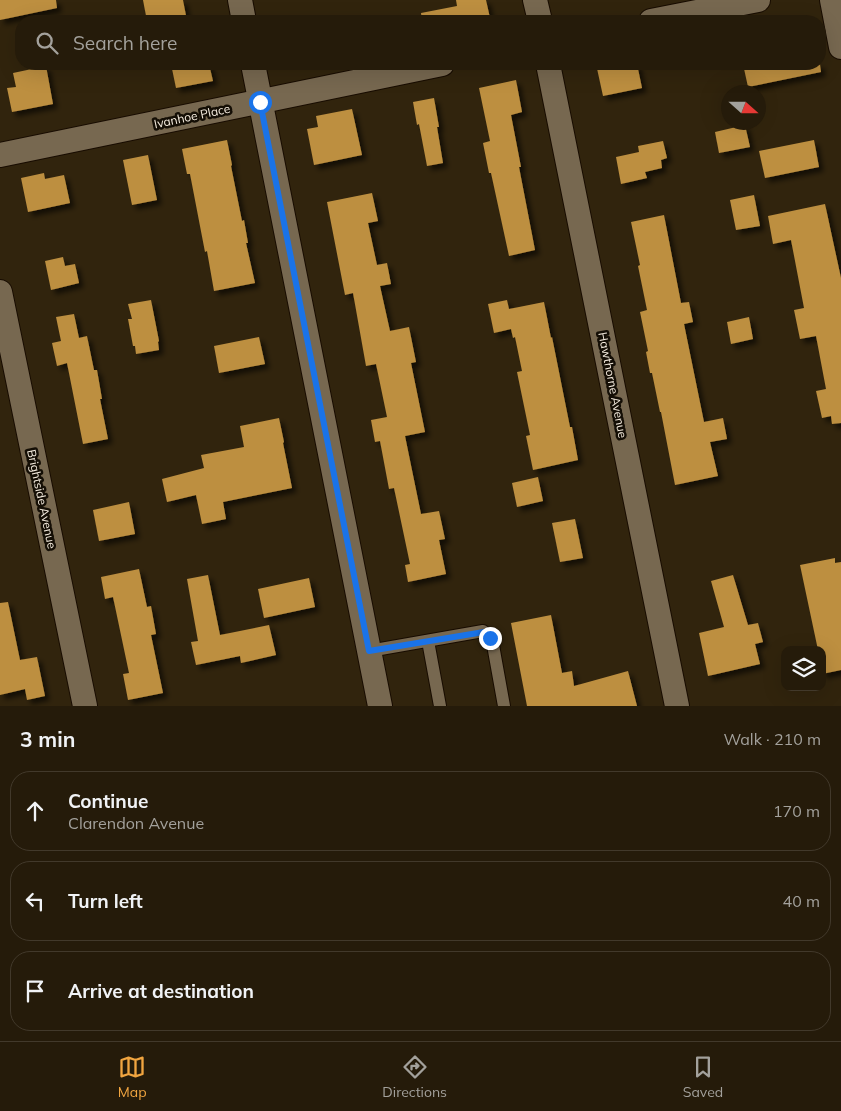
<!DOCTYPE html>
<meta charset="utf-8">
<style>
body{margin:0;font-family:Mulish,sans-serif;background:#312818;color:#f1f3f6}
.controls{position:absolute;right:15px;bottom:15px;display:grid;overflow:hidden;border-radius:10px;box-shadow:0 5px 20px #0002}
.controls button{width:45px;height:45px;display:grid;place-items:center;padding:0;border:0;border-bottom:1px solid #42392b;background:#251b0a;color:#f1f3f6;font:25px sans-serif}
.compass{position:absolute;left:721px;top:85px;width:45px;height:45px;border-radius:50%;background:#251b0a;box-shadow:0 5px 20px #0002;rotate:111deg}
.stop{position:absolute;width:15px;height:15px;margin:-11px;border:4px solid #1a73e8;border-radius:50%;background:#fff}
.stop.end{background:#1a73e8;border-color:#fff;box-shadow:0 1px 5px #0008}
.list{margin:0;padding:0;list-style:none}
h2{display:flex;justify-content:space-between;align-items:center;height:65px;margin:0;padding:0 20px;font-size:21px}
h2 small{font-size:16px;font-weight:400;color:#a3a19c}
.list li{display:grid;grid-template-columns:32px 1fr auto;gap:15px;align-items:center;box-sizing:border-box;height:80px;margin:0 10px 10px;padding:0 10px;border:1px solid #42392b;border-radius:20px}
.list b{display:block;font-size:19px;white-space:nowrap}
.list p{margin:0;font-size:16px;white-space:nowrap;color:#a3a19c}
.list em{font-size:16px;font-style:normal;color:#a3a19c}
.icon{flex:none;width:28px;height:28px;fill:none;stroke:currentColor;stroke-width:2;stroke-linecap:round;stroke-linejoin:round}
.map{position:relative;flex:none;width:841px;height:706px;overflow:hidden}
.search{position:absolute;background:#251b0a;box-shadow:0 5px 20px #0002;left:15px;right:15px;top:15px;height:55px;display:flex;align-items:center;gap:12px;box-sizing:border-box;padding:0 18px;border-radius:20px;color:#a3a19c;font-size:19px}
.sheet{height:335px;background:#251b0a}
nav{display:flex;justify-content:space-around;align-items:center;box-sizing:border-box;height:70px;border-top:1px solid #42392b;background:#251b0a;font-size:14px;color:#a3a19c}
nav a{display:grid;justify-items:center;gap:2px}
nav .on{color:#f1a540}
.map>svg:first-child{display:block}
</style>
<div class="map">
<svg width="841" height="706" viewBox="0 0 841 706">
<defs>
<filter id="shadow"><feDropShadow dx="4.5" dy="4.5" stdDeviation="2.5" flood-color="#0009"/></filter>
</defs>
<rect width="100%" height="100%" fill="#31240d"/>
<g fill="#bd8f40" filter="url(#shadow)">
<polygon points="0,0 56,0 57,8 0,20"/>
<polygon points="143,0 183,0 187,21 147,21"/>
<polygon points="456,0 486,0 490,18 476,21 422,21 421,13 457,6"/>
<polygon points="171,64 209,64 213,81 176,88"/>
<polygon points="596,64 637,64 642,88 603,96"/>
<polygon points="743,64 820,64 821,72 748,87"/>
<polygon points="46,66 53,104 12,112 7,88 16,87 13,73"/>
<polygon points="516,80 522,112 511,115 521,167 519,167 535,250 509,256 491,173 489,173 483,143 490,141 479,88"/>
<polygon points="434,98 439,127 437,127 443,163 427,166 419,124 417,125 413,102"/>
<polygon points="352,109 362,155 314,165 307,129 318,127 316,116"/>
<polygon points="745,125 750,147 719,153 715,132"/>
<polygon points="227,140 232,165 231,166 242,221 244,220 248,243 246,243 255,283 214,291 207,251 205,252 190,174 187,174 182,149"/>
<polygon points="814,140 819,167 765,178 759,151"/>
<polygon points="663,141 667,158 661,160 662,168 645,172 647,178 621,184 616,157 639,152 638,146"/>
<polygon points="148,155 157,200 132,205 123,160"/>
<polygon points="44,173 45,179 64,175 70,203 28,212 21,178"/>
<polygon points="372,193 378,221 368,223 377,265 387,263 391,284 380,286 390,331 409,327 416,362 411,363 425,432 405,436 421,514 439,511 445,539 439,540 446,574 408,582 405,565 410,564 394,488 389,489 380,441 375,442 371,420 387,417 376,364 366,366 353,293 345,295 327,202"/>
<polygon points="754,195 760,226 736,230 730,200"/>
<polygon points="825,204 841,278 841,423 832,424 831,416 822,418 816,391 826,389 816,336 800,339 794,310 804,308 791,240 773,244 768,216"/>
<polygon points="664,215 681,303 689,302 693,322 684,324 704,422 723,418 727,439 710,442 718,476 675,485 661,412 660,412 652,373 650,373 646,352 648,351 640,312 647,310 638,266 640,265 631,222"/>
<polygon points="63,257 65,266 75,264 79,283 51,290 45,261"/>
<polygon points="151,300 159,341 158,342 159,350 136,354 135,346 133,346 128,319 132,319 128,304"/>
<polygon points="507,300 509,309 544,302 551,338 552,337 570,427 572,427 578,460 533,470 526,436 530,435 517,372 522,371 515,337 513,338 511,329 494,333 488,304"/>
<polygon points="74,314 79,338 87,336 94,370 97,370 102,399 100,399 108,439 83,444 67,363 57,366 52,343 61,341 56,317"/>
<polygon points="749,317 753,339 731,344 727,322"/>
<polygon points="259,337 265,364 219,373 214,346"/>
<polygon points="279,418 284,442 283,443 292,488 223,502 226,519 202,524 196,495 167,502 162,479 204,468 201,455 244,447 240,426"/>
<polygon points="538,477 543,501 517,507 512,483"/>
<polygon points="129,502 135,534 99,541 93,510"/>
<polygon points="575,519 583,558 560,562 552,523"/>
<polygon points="835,558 835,563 841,562 841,670 822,674 822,650 818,650 800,565"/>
<polygon points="139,569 147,607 151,606 156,634 151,635 163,693 128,700 123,674 129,673 113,597 105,599 101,577"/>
<polygon points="208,575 220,635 269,625 276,655 241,663 240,656 196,665 191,642 198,641 187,579"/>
<polygon points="733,575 748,625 758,623 763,642 755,644 760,664 708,676 699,633 724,627 711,581"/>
<polygon points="309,578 315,607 264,618 258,589"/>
<polygon points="8,602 20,660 37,657 45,696 27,700 25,689 0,695 0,603"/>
<polygon points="551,615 562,673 572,671 574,686 628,671 637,706 527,706 511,623"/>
</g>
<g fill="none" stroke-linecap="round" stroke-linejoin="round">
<g stroke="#180c00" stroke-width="14">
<g id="service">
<polyline points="428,641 440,706"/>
<polyline points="369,651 483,631 490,638 493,645 504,706"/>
</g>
</g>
<g stroke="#180c00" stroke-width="26">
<g id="minor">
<polyline points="240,0 244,21"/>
<polyline points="535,0 540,21"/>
<polyline points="832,0 841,47"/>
<polyline points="651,21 758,0"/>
<polyline points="253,64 380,706"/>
<polyline points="548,64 677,706"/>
<polyline points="0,155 442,64"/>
<polyline points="0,292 85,706"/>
</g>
</g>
<use href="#service" stroke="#776850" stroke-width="12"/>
<use href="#minor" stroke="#776850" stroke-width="24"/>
</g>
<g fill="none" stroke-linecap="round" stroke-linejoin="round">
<polyline stroke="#1a73e8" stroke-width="6" points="260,102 369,651 484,632 490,638"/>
</g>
<g text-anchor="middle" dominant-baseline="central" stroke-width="5" stroke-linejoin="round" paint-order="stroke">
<g font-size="12" fill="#f6ede0" stroke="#140e05">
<text transform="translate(192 116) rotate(-12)">Ivanhoe Place</text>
<text transform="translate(613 385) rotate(79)">Hawthorne Avenue</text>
<text transform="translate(42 499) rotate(78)">Brightside Avenue</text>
</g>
</g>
</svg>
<div class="controls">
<button><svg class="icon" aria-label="layers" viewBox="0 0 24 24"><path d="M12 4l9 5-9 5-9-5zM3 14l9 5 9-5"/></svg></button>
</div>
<svg class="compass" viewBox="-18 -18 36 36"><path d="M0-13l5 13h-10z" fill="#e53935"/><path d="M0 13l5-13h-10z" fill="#a3a19c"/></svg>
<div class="stop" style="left:260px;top:102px"></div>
<div class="stop end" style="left:490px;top:638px"></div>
<div class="search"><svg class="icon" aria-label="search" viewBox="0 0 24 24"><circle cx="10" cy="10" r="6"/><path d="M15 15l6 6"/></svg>Search here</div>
</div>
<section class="sheet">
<h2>3 min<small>Walk · 210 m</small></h2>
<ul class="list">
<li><svg class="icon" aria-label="ahead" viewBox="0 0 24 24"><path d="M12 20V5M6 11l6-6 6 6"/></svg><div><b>Continue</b><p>Clarendon Avenue</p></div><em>170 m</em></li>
<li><svg class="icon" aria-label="left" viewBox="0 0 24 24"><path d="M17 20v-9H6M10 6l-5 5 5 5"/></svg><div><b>Turn left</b></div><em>40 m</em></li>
<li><svg class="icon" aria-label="arrive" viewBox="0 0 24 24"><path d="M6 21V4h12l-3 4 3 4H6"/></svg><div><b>Arrive at destination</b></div></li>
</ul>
</section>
<nav>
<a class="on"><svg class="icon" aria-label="map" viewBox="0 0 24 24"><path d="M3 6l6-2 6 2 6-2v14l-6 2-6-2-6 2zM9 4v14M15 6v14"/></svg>Map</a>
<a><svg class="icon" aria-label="directions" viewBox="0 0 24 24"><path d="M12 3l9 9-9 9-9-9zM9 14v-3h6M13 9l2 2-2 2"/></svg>Directions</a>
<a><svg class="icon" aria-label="saved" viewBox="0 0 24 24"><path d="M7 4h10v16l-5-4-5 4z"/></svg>Saved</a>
</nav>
